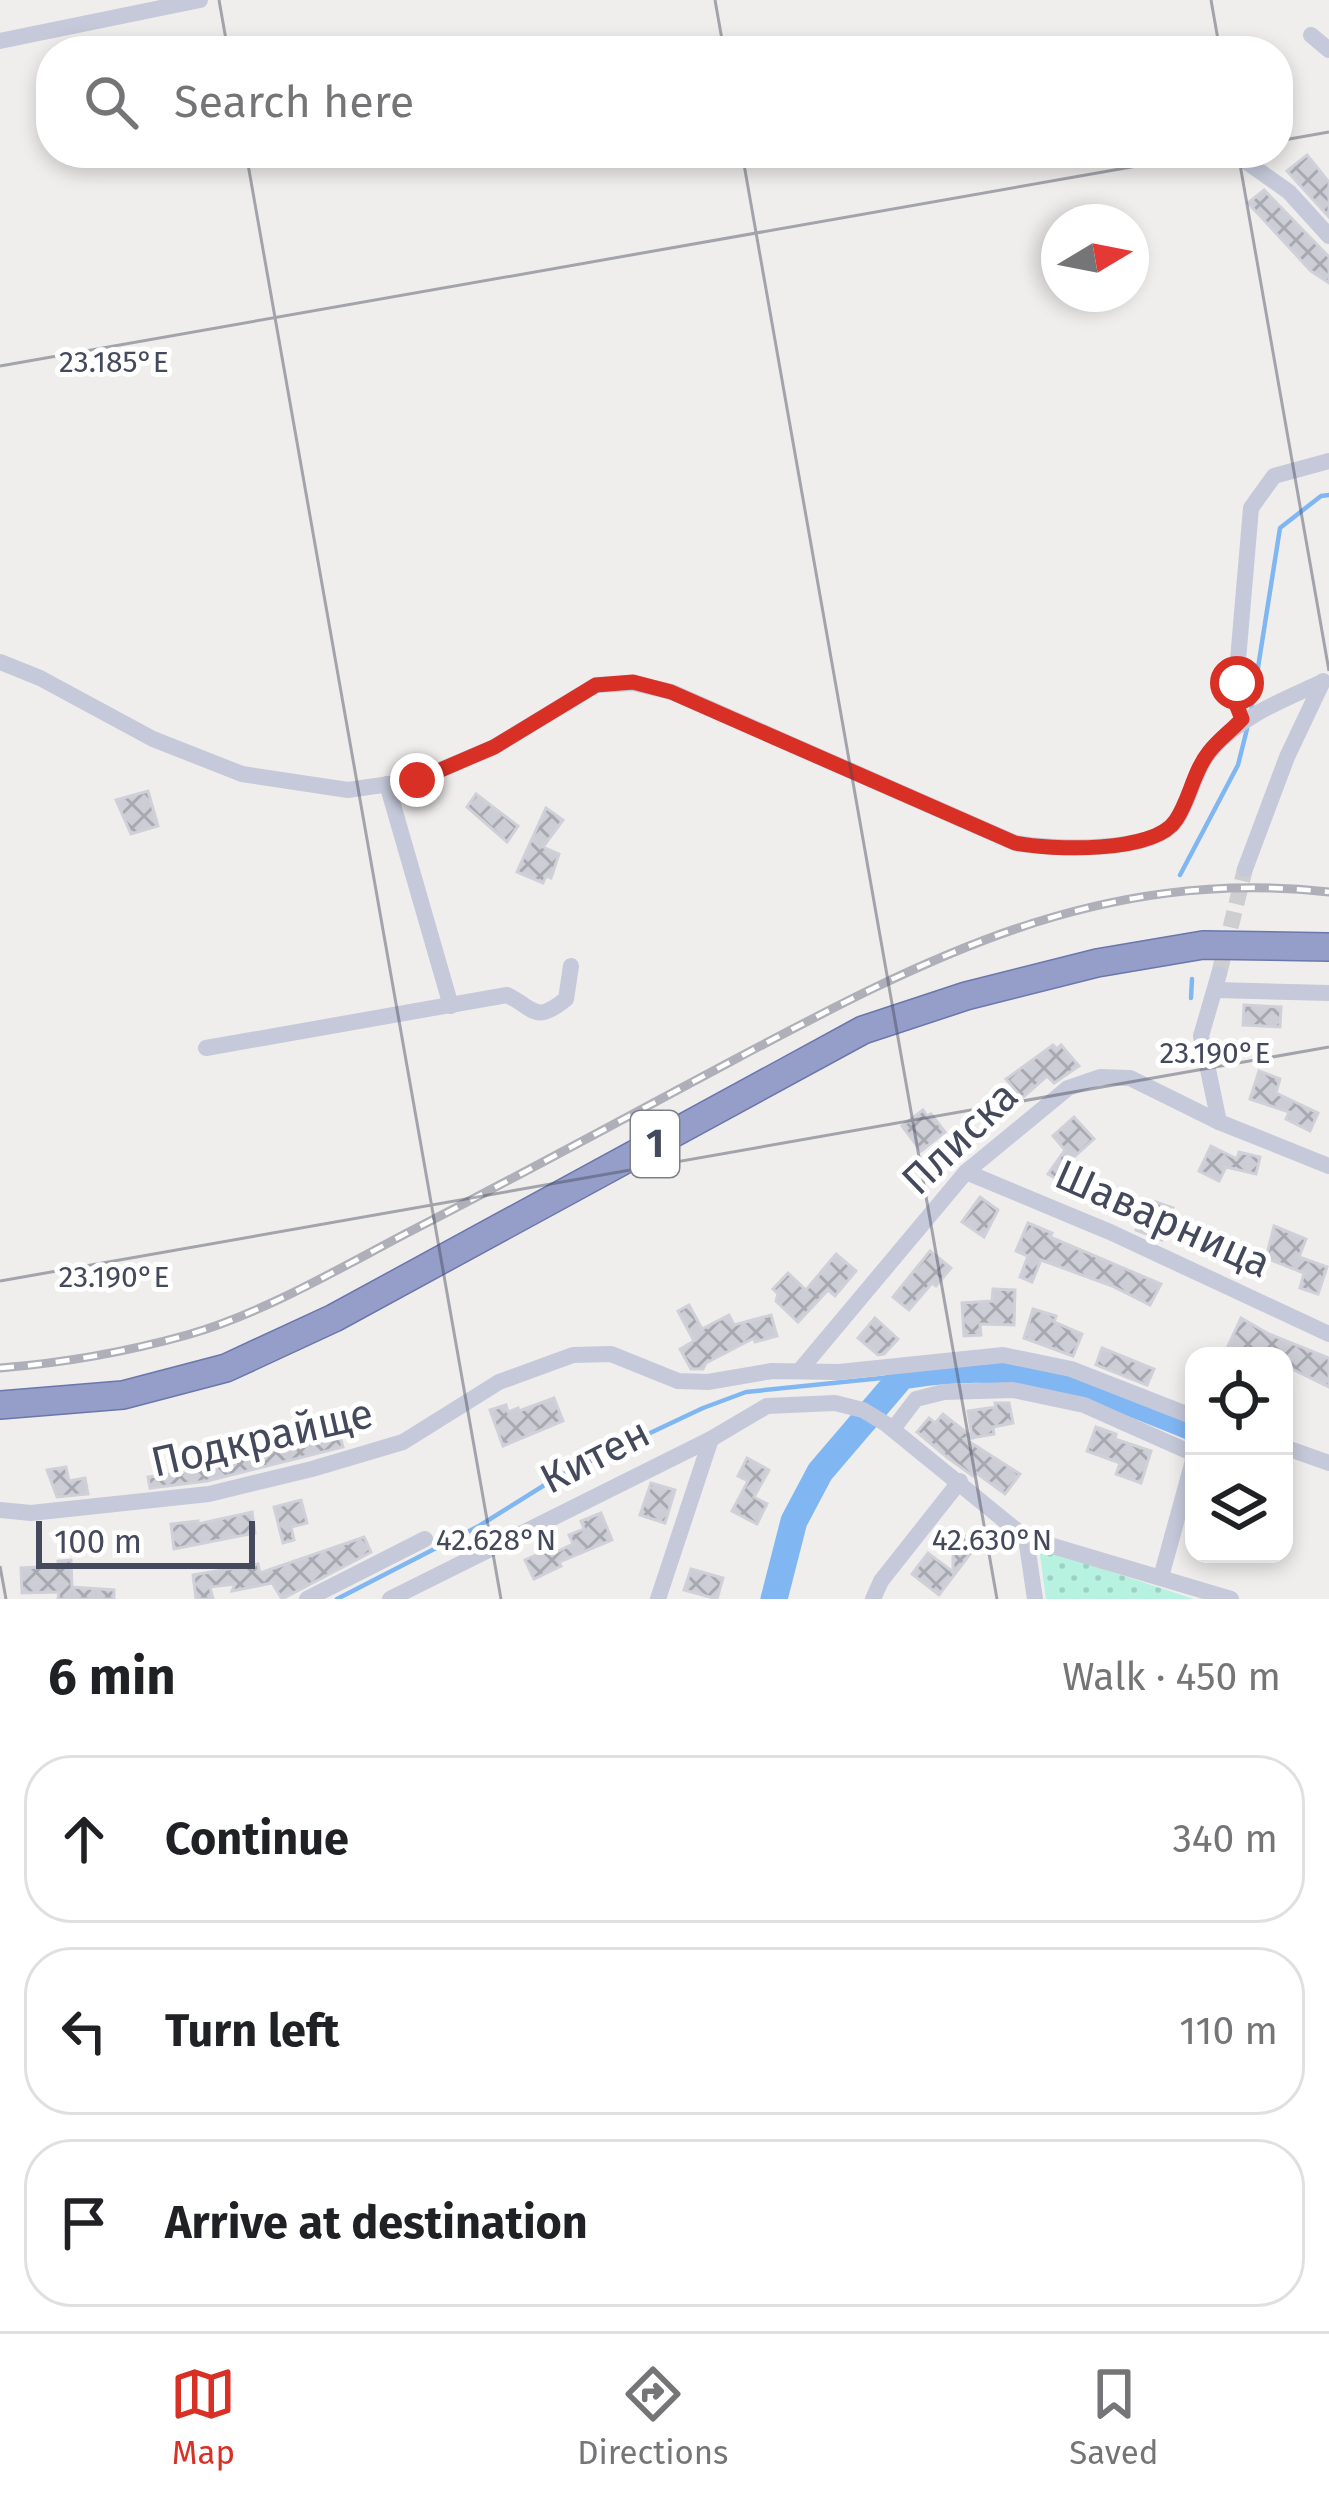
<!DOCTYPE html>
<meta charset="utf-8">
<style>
body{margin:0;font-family:"Fira Sans",sans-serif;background:#f2f2f2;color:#202124}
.controls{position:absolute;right:36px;bottom:36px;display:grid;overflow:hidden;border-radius:24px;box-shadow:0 6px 18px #0003}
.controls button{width:108px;height:108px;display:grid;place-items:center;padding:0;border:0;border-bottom:3px solid #e0e0e0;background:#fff;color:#202124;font:60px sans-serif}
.compass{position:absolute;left:1041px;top:204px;width:108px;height:108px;border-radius:50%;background:#fff;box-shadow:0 6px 18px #0003;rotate:80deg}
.scale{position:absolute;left:36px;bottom:30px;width:219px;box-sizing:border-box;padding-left:12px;border:6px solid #44495c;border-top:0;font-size:33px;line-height:42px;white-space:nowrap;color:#44495c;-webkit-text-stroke:9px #fff;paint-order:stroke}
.stop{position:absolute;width:36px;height:36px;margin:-27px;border:9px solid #d93025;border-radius:50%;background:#fff}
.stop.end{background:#d93025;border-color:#fff;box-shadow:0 3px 12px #0008}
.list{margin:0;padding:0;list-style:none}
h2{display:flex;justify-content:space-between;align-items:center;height:156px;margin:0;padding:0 48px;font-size:51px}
h2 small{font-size:39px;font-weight:400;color:#757577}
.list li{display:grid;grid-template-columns:78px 1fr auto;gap:36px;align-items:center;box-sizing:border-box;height:168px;margin:0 24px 24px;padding:0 24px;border:3px solid #e0e0e0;border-radius:48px}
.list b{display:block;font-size:45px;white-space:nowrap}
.list em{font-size:39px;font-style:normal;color:#757577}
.icon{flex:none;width:66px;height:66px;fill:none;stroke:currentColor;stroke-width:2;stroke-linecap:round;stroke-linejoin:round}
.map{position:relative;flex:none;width:1329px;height:1599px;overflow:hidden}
.search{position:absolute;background:#fff;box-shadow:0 6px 18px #0003;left:36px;right:36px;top:36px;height:132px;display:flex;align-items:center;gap:30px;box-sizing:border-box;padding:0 42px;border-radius:48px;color:#757577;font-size:45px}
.sheet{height:732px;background:#fff}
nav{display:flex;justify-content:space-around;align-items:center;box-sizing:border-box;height:168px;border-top:3px solid #e0e0e0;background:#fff;font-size:33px;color:#757577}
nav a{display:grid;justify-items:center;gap:6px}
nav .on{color:#d93025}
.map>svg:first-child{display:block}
</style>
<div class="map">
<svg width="1329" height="1599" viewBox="0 0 1329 1599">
<defs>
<pattern id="grass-dots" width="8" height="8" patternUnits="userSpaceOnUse" patternTransform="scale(3)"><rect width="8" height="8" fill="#b7f2e0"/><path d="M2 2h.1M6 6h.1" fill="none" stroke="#9fd1c3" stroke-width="1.8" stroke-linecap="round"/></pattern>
<pattern id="building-cross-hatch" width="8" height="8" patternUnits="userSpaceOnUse" patternTransform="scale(3)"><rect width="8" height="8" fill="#cccdd5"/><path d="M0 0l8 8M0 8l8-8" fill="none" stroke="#a7a8b0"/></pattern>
</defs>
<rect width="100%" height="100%" fill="#f0eeed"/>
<polygon fill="url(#grass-dots)" points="1039,1548 1194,1599 1046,1599"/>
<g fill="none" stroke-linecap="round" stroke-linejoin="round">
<g stroke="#80b7f2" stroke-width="4.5">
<polyline points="1251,712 1280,528 1321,496 1329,495"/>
<polyline points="1180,875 1238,765 1247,729"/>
<polyline points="1191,998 1192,979"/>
<polyline points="337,1599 479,1526 559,1476 703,1408 746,1392 902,1376"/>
</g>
<path stroke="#80b7f2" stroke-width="27" d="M774,1599L794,1521L820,1472L902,1376C1023,1355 1085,1384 1194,1428"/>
</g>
<g fill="url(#building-cross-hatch)" stroke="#d0d0d9" stroke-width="3">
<polygon points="1307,155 1329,182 1329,217 1287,171"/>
<polygon points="1264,190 1329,257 1329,283 1311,271 1248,203"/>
<polygon points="148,791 158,826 131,834 116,800"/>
<polygon points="476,794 518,826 507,842 467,807"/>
<polygon points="546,808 563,820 543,847 559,854 551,878 546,876 543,883 517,872"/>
<polygon points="1244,1005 1281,1007 1280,1027 1243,1025"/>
<polygon points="1053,1045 1057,1049 1061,1045 1079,1066 1054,1083 1047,1076 1022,1098 1006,1079"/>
<polygon points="1259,1071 1280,1079 1276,1093 1318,1113 1310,1131 1286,1119 1289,1112 1250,1099"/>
<polygon points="923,1110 927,1116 931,1114 945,1132 921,1151 902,1126"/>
<polygon points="1074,1117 1094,1139 1064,1166 1070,1170 1062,1182 1048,1174 1065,1150 1053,1136"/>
<polygon points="1211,1146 1237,1159 1239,1152 1260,1157 1256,1174 1226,1167 1219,1181 1199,1171"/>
<polygon points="980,1197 998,1210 984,1237 962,1222"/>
<polygon points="1147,1199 1173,1208 1162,1240 1136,1230"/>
<polygon points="1028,1223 1052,1233 1050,1237 1161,1284 1150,1305 1112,1286 1041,1260 1032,1282 1020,1277 1028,1256 1016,1251"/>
<polygon points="1274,1226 1306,1239 1299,1257 1327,1267 1318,1294 1300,1288 1304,1273 1266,1258"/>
<polygon points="930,1251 951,1268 936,1286 932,1283 909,1310 893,1297"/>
<polygon points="836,1254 856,1271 835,1296 828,1290 798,1322 776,1301 778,1294 773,1289 788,1273 806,1290"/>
<polygon points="993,1289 1015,1290 1014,1325 980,1324 981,1335 964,1336 962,1303 992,1301"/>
<polygon points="689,1305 702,1329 729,1315 734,1325 771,1315 777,1336 755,1342 754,1338 706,1363 703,1369 691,1369 680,1349 694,1341 678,1311"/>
<polygon points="1033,1309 1056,1316 1054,1322 1082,1334 1073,1356 1024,1338"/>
<polygon points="875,1318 898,1339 884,1354 878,1355 858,1338"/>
<polygon points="1241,1318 1269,1334 1329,1358 1329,1387 1284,1365 1284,1356 1263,1348 1259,1356 1249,1356 1228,1346"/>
<polygon points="1102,1348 1154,1369 1147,1385 1096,1365"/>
<polygon points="554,1398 563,1421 503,1446 490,1410 506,1405 508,1412 518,1408 519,1411"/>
<polygon points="995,1403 1009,1403 1013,1423 993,1427 994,1434 965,1439 1020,1474 1005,1494 975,1472 973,1476 948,1458 917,1432 929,1418 935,1423 943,1414 972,1437 968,1411 996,1407"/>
<polygon points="335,1419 343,1447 207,1481 150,1488 148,1477 185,1472 184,1465 315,1443 311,1425"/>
<polygon points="1096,1427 1116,1434 1115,1439 1151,1451 1141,1483 1116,1474 1120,1463 1087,1451"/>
<polygon points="747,1458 769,1470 754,1497 767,1504 757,1524 732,1511 748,1481 738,1476"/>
<polygon points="66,1467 69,1481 85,1478 88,1494 57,1497 47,1470"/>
<polygon points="651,1483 675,1490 665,1523 640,1515"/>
<polygon points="301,1500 307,1523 291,1527 294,1540 283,1543 274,1507"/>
<polygon points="252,1512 255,1533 174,1549 171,1524 198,1521 198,1524"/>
<polygon points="601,1513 612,1540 559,1562 561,1566 534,1579 525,1560 550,1549 552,1554 573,1544 569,1535 584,1529 581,1521"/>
<polygon points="953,1536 983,1537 939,1595 912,1574 928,1553 953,1572"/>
<polygon points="364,1537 371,1552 282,1599 272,1583 232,1591 235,1584 210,1587 213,1599 196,1599 193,1575 258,1564 260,1573"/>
<polygon points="71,1560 72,1587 114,1590 114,1599 58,1599 59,1592 22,1593 21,1568 59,1566 58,1561"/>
<polygon points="691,1569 723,1578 717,1599 684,1590"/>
</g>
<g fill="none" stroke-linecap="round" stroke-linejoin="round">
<polyline stroke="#cecdd0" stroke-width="16" stroke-dasharray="16 8" stroke-linecap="butt" points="1219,974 1245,869"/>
<g stroke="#6b76ac" stroke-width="30">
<polyline id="trunk" points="0,1405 123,1395 226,1368 334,1318 863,1030 966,996 1097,963 1203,945 1329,947"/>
</g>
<g stroke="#c5c9d9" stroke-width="16">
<polyline points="1311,35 1329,50"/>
<polyline points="0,41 200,0"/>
<polyline points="1234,153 1289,192 1329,236"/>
<path d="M0,662L40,678L153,739L242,774L348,790L417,780L494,747L596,685L633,683L672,692L1015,843C1050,849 1151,854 1175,822C1191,800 1194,769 1213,748C1243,715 1281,701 1322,682"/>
<polyline points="1242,719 1235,695 1251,508 1274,476 1329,461"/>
<polyline points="387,784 451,1006"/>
<polyline points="1245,869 1287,757 1323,681"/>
<polyline points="1219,974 1201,1036 1219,1122"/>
<polyline points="1216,990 1329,993"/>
<path d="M206,1048L507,995C535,1009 535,1024 566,999L571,966"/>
<polyline points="966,1172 1110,1232 1329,1334"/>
<polyline points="801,1369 966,1172 1068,1088 1100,1077 1130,1078 1219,1122 1329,1166"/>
<polyline points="893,1429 916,1399 944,1392 1013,1390 1084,1405 1194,1454"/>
<polyline points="1284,1447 1329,1463"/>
<polyline points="0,1510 31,1513 209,1494 312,1469 403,1442 499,1382 573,1355 611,1354 678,1381 708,1382 772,1371 839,1372 1003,1355 1071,1369 1194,1417"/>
<polyline points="1026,1538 1035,1599"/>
<polyline points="1161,1577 1194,1457"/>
<polyline points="307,1599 425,1539"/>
<polyline points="390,1599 711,1439 767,1406 835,1403 863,1410 886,1424 1026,1538 1231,1599"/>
<polyline points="658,1599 711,1439"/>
<polyline points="873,1599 881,1581 960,1481"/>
</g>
<use href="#trunk" stroke="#959ec8" stroke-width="27"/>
<g stroke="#aeafb8" stroke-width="9">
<path id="rail" d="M0,1368C63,1363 126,1352 187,1335C264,1313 338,1269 409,1232C517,1177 623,1119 730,1062C926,958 1098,867 1329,892"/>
</g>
<use href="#rail" stroke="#fff" stroke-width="4.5" stroke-dasharray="14" stroke-linecap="butt"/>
</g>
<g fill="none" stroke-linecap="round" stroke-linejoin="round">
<path stroke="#d93025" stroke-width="15" d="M417,780L494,747L596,685L633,682L671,692L1015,843C1051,850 1154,854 1176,820C1190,799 1193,772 1209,752C1218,740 1232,730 1242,719L1236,704L1237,683"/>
</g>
<path fill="none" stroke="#44495c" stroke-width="3" stroke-opacity="0.45" d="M219,0L228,51M715,0L724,51M1211,0L1220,51M1278,141L1329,132M246,153L501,1599M742,153L997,1599M1238,153L1329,671M0,366L1211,153M0,1281L1329,1047M0,1566L6,1599"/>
<g text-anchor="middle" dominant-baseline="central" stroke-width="10" stroke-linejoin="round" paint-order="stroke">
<rect fill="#fff" stroke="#7c808d" stroke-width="3" x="631" y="1111" width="48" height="66" rx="9"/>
<g font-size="39" font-weight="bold" fill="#44495c">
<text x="655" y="1144">1</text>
</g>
<g font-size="42" fill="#44495c" stroke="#fff">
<text transform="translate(960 1138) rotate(-44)">Плиска</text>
<text transform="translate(1163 1219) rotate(24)">Шаварница</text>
<text transform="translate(262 1438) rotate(-13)">Подкрайще</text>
<text transform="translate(595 1456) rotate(-27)">Китен</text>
</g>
</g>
<g font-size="30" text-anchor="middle" fill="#44495c" stroke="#fff" stroke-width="10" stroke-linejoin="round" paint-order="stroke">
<text x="114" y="372">23.185°E</text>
<text x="1215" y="1063">23.190°E</text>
<text x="114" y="1287">23.190°E</text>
<text x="496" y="1550">42.628°N</text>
<text x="992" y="1550">42.630°N</text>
</g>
</svg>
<div class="controls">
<button><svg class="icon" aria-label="locate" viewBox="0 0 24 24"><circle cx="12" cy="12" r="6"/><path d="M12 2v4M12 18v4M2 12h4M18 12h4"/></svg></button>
<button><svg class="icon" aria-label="layers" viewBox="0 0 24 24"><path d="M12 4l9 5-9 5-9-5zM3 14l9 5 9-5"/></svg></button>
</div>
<svg class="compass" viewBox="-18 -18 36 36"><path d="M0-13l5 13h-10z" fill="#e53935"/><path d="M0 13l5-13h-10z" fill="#757577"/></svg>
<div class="scale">100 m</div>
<div class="stop" style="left:1237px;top:683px"></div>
<div class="stop end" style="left:417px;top:780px"></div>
<div class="search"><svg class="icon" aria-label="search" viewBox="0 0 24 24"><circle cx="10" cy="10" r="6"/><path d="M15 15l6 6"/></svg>Search here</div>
</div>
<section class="sheet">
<h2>6 min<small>Walk · 450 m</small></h2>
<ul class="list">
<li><svg class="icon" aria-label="ahead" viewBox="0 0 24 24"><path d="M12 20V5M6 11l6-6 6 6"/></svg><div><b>Continue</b></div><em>340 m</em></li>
<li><svg class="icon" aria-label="left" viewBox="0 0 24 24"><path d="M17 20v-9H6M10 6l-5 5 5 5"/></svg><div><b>Turn left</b></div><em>110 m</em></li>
<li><svg class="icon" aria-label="arrive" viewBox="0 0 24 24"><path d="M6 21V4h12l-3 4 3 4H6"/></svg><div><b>Arrive at destination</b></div></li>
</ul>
</section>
<nav>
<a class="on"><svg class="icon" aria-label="map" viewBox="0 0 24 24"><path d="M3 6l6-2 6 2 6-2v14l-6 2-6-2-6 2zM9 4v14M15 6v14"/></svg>Map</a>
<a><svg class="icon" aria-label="directions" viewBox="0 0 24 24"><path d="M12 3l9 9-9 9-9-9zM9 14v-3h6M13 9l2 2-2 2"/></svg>Directions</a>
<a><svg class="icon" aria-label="saved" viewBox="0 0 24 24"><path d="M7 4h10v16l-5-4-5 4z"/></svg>Saved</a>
</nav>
